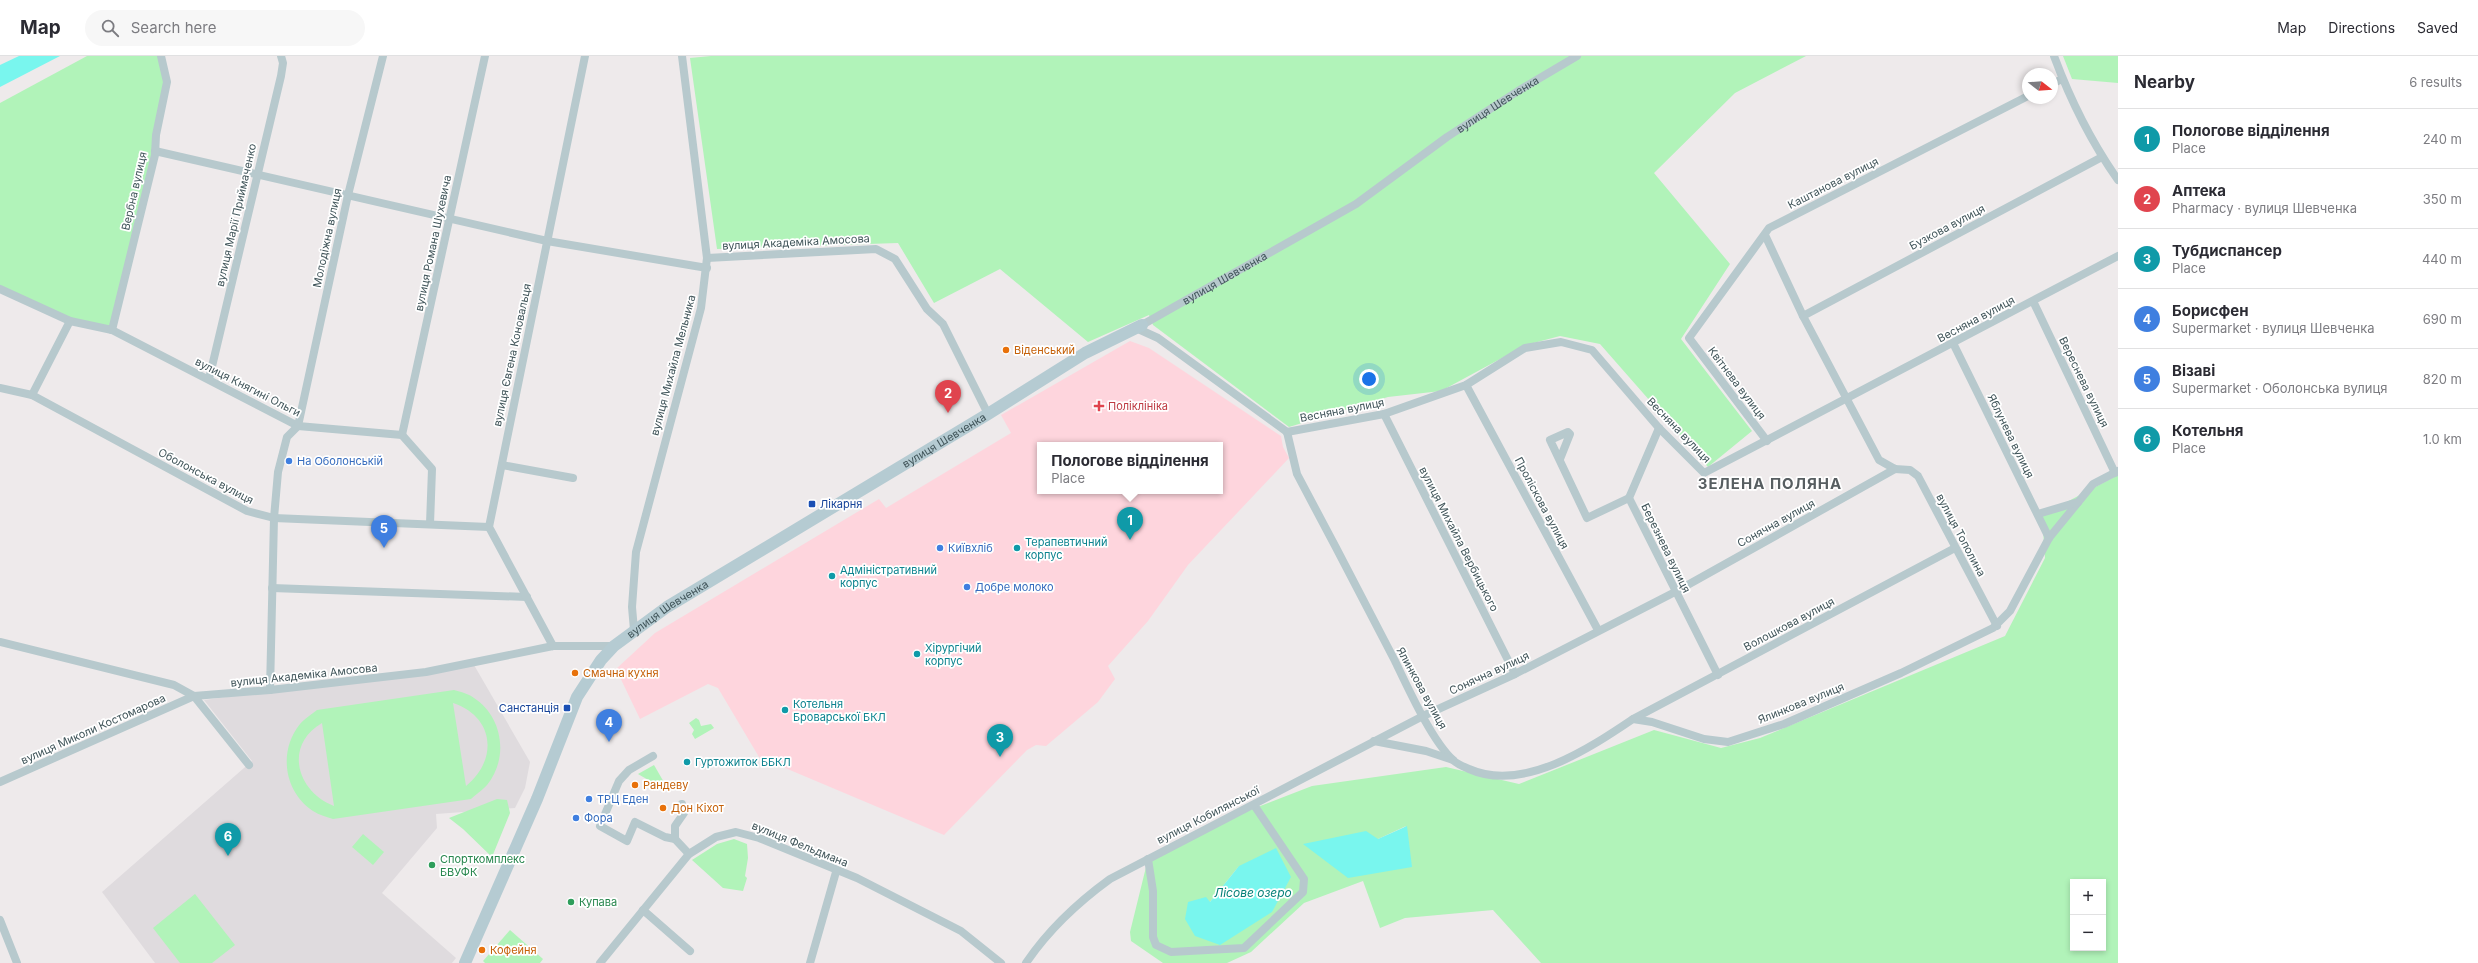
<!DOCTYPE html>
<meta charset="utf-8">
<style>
body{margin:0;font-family:Inter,sans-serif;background:#f7f7f7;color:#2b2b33}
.controls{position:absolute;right:12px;bottom:12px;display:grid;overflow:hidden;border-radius:0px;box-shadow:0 2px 6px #0003}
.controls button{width:36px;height:36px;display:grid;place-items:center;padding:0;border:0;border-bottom:1px solid #e1e1e2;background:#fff;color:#2b2b33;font:20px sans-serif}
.compass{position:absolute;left:2022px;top:12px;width:36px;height:36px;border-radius:50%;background:#fff;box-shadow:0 2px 6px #0003;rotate:107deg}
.you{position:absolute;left:1369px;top:323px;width:14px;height:14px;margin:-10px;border:3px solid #fff;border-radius:50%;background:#1a73e8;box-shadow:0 0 0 6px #1a73e833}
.badge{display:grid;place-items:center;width:26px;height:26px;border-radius:50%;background:#7c3aed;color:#fff;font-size:13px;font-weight:700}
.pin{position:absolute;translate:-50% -33px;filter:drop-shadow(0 1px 2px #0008)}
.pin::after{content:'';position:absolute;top:21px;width:14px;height:12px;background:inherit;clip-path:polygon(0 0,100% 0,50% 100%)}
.popup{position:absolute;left:1037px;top:386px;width:186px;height:52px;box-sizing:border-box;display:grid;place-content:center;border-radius:0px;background:#fff;filter:drop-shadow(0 1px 3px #0005);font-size:13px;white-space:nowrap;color:#7c7c81}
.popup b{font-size:15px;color:#2b2b33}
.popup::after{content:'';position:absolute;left:50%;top:100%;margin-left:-8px;border:8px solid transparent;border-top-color:#fff}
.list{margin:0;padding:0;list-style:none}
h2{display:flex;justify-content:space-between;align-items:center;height:52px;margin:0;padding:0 16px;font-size:17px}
h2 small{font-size:13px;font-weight:400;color:#7c7c81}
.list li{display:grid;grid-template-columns:26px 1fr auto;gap:12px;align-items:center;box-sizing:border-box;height:60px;padding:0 16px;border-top:1px solid #e1e1e2}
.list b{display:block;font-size:15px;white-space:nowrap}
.list p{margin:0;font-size:13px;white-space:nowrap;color:#7c7c81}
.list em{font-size:13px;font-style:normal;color:#7c7c81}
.icon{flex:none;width:22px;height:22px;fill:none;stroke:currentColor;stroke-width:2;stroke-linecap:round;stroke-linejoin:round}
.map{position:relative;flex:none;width:2118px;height:907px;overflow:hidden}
header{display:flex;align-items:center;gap:24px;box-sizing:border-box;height:56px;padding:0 20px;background:#fff;border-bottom:1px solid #e1e1e2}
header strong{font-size:19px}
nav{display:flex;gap:22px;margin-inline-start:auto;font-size:14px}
.search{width:280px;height:36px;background:#f7f7f7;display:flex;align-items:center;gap:10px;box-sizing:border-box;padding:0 14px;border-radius:22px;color:#7c7c81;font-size:15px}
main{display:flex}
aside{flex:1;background:#fff}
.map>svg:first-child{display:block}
</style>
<header>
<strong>Map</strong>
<div class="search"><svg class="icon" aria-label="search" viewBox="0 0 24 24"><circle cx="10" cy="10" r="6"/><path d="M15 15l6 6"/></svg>Search here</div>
<nav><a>Map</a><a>Directions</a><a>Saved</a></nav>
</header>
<main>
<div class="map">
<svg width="2118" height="907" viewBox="0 0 2118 907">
<rect width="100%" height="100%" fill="#eeeaeb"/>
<polygon fill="#dfdbde" points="474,609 530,706 525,732 515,752 436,758 437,772 382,837 456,902 452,907 155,907 102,836 252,705 204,644"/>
<path fill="#fed5dd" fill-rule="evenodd" d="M1130,285L1149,292L1281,380L1283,391L1289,402L1188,509L1148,565L1108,610L1115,623L1098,646L1046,690L1036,689L1027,694L944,779L759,701L718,632L708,628L640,663L616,613L655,577L879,443L886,452L1011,377L1001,359ZM1040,389H1220V435H1040Z"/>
<g fill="#b1f3b9" fill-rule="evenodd">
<polygon points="87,0 161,0 166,18 156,79 112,274 70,265 0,233 0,47"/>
<polygon points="711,0 1806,0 1735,37 1654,117 1730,208 1681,283 1752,375 1708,411 1600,288 1560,280 1526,289 1441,335 1388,341 1289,371 1153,269 1149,259 1088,286 1000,213 934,247 898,187 717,193 690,2"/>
<polygon points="2063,0 2118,0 2118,27 2072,23"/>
<path d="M2118,419V907H1541L1493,854L1405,862L1380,872L1363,825L1304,847L1251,896L1227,907H1163L1131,885L1130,876L1148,803L1216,767L1312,730L1446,711L1519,728L1654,674L1721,692L1760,682L2005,580L2045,502L2042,459ZM1406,770L1348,822L1378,783ZM1239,810L1195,880L1210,846ZM2073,826H2103V892H2073Z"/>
<path d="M454,634C461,636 469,638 474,642C503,661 509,702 487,729C483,734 476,738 471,743L333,763C327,761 319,759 313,755C284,736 278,695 300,668C304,663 311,659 317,654ZM453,647C495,661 498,704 466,730ZM322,667L334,750C296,735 284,689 322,667Z"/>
<polygon points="696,662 699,664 701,670 711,668 714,672 695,683 692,678 694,674 689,667"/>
<polygon points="654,709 665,728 662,732 638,718"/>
<polygon points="497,743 507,744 510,757 492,801 463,773 449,762"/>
<polygon points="363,778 384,796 373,809 352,791"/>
<polygon points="734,783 747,788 748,802 745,820 747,822 743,835 723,832 692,804 717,788"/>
<polygon points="195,838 235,889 212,907 180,907 153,872"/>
<polygon points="510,874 543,903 540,907 485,907 483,905"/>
</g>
<g fill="#79f6ee">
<polygon points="19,0 60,0 0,31 0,9"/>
<polygon points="1407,770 1412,811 1348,822 1303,788 1366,775 1378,783"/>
<polygon points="1276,792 1291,821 1272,856 1220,889 1195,880 1185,863 1188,846 1206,841 1210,846 1239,810"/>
</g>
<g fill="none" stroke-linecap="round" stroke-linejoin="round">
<g stroke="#b7c9cd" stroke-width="8">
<path d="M2054,0C2070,43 2092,87 2118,124"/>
<polyline points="2052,28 2062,23"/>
<polyline points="155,95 547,185 707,212"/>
<polyline points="1765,179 1803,260 1879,404 1895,413 1910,414 1918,420 1997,570"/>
<polyline points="707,202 876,193 895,203 927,253 943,268 988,358"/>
<polyline points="0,233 70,265 112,274 298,370 402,379 432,413 430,468"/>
<polyline points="2033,245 2115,417"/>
<polyline points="1803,260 2102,101"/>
<path id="s1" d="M1142,269L1356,148L1447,81L1518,35L1577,0"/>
<polyline points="1136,272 1158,282 1287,376"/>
<polyline points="112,274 155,99 156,79 167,26 161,0"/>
<polyline points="1953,287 2049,482"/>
<polyline points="209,323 281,20 283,7 281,0"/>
<polyline points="1466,329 1598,574"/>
<polyline points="0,332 32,339 247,455 274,462 489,471"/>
<polyline points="32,339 70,265"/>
<polyline points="1384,358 1515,618"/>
<polyline points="1659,372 1629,442 1718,619"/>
<path d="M1287,376L1297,418C1330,480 1363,543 1395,605C1408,632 1432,685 1453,704C1457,708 1464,711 1469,713C1523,737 1590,692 1633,663L1652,666L1704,683L1728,686L1784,668L1901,617L1993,572L2010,555L2049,482L2093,428L2118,415"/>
<polyline points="1287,376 1384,358 1466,329 1525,292 1561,286 1592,294 1659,372 1704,417 2118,200"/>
<polyline points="402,379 485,0"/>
<polyline points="1767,385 1689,282 1769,172 2028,40"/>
<polyline points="1560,403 1570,378 1568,376 1550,384 1587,462 1629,442"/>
<polyline points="502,409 573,422"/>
<polyline points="2038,458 2078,446"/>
<polyline points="272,532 527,541"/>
<polyline points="634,574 632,551 636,496 701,252 707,202 682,0"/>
<polyline points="0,586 174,629 194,640 270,634 426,616 553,590 614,590"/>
<polyline points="553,590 489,471 585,0"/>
<polyline points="270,634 274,462 278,416 287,381 298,370 348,139 383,0"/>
<polyline points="1633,663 1955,492"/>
<polyline points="1374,685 1426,695 1453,704"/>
<polyline points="653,700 629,714 619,725 600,770 627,785 635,766 665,781 675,783"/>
<polyline points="0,726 194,640 249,709"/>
<polyline points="682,748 684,757 675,770 675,783 689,798"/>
<polyline points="1148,803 1153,835 1153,881 1156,889 1171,896 1244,892 1303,836 1304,823 1254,749"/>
<polyline points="643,854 690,895"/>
<polyline points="0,864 17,907"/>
<polyline points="600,907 689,798 716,781 736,776 759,782 857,822 961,875 1001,907"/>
<polyline points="810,907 836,816"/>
<path d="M1026,907C1049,873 1077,847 1110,823L1423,660L1515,618L1675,536L1895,413"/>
</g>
<path stroke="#b5cbd2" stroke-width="12" id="s2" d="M465,907L537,743L577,641L601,604L614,590L667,551L988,358L1085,297L1142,269"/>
</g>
<g fill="#e8710a" stroke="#fff" stroke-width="1.5">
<circle cx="1006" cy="294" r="4"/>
<circle cx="575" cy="617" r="4"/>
<circle cx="635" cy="729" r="4"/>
<circle cx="663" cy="752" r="4"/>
<circle cx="482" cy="894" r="4"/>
</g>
<path fill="#e0444e" stroke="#fff" stroke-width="1.5" d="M1097 344h4v4h4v4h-4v4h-4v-4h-4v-4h4z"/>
<g fill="#3f7fe0" stroke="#fff" stroke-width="1.5">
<circle cx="289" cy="405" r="4"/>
<circle cx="940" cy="492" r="4"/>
<circle cx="967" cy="531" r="4"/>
<circle cx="589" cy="743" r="4"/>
<circle cx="576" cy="762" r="4"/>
</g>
<g fill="#1a4fb4" stroke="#fff" stroke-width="1.5">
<rect x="808" y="444" width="8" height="8" rx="2"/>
<rect x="563" y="648" width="8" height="8" rx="2"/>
</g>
<g fill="#0f9aa8" stroke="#fff" stroke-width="1.5">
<circle cx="1017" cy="492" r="4"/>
<circle cx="832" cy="520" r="4"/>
<circle cx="917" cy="598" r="4"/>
<circle cx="785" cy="654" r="4"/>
<circle cx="687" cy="706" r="4"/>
</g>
<g fill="#2e9e5b" stroke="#fff" stroke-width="1.5">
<circle cx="432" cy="809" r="4"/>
<circle cx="571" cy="846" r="4"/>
</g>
<g text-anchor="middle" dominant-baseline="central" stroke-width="3.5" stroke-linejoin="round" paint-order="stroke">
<g font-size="11" fill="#41555a" stroke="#fff">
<text stroke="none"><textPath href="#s1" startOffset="419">вулиця Шевченка</textPath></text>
<text transform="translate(1833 127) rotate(-27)">Каштанова вулиця</text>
<text transform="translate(134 135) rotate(-77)">Вербна вулиця</text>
<text transform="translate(236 159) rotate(-77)">вулиця Марії Приймаченко</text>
<text transform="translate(1947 171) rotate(-28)">Бузкова вулиця</text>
<text transform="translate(327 182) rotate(-78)">Молодіжна вулиця</text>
<text transform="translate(796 186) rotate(-3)">вулиця Академіка Амосова</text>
<text transform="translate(433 187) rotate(-78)">вулиця Романа Шухевича</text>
<text stroke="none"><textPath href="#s1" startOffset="95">вулиця Шевченка</textPath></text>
<text transform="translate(1976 263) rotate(-28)">Весняна вулиця</text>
<text transform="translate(512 299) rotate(-78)">вулиця Євгена Коновальця</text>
<text transform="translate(673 309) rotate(-75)">вулиця Михайла Мельника</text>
<text transform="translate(2084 326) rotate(64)">Вереснева вулиця</text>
<text transform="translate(1737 327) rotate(53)">Квітнева вулиця</text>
<text transform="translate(248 331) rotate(27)">вулиця Княгині Ольги</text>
<text transform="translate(1342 354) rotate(-11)">Весняна вулиця</text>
<text transform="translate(1679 374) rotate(46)">Весняна вулиця</text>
<text transform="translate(2011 380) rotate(64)">Яблунева вулиця</text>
<text stroke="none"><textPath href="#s2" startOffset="741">вулиця Шевченка</textPath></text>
<text transform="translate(206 420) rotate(28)">Оболонська вулиця</text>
<text transform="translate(1542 447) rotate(62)">Проліскова вулиця</text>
<text transform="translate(1776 467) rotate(-29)">Сонячна вулиця</text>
<text transform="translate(1961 479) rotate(62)">вулиця Тополина</text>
<text transform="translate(1459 483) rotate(63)">вулиця Михайла Вербицького</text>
<text transform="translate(1666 492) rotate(64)">Березнева вулиця</text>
<text stroke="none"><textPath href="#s2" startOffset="417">вулиця Шевченка</textPath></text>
<text transform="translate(1789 568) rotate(-28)">Волошкова вулиця</text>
<text transform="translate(1489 617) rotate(-25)">Сонячна вулиця</text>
<text transform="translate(304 619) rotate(-6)">вулиця Академіка Амосова</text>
<text transform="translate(1422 632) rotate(61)">Ялинкова вулиця</text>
<text transform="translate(1801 647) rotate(-22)">Ялинкова вулиця</text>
<text transform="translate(93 673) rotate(-24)">вулиця Миколи Костомарова</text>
<text transform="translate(1208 759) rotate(-27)">вулиця Кобилянської</text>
<text transform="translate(800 788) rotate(22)">вулиця Фельдмана</text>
</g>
<g font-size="11" fill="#c56008" stroke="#fff" text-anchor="start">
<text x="1014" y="294">Віденський</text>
<text x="583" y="617">Смачна кухня</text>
<text x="643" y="729">Рандеву</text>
<text x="671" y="752">Дон Кіхот</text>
<text x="490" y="894">Кофейня</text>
</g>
<g font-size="11" fill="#be3a42" stroke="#fff" text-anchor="start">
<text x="1108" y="350">Поліклініка</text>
</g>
<g font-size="11" fill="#366cbe" stroke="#fff" text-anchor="start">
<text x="297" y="405">На Оболонській</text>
<text x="948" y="492">Київхліб</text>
<text x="975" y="531">Добре молоко</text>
<text x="597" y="743">ТРЦ Еден</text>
<text x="584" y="762">Фора</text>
</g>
<g font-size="11" fill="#164399" stroke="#fff" text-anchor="start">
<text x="820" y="448">Лікарня</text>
<text x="559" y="652" text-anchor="end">Санстанція</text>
</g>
<g font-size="11" fill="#0d838f" stroke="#fff" text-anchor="start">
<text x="1025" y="486">Терапевтичний<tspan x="1025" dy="13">корпус</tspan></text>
<text x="840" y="514">Адміністративний<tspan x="840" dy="13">корпус</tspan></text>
<text x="925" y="592">Хірургічий<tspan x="925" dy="13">корпус</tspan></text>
<text x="793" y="648">Котельня<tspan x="793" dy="13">Броварської БКЛ</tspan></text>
<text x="695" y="706">Гуртожиток ББКЛ</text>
</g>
<g font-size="11" fill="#27864d" stroke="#fff" text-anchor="start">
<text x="440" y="803">Спорткомплекс<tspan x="440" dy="13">БВУФК</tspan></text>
<text x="579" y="846">Купава</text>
</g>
<g font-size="12" font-style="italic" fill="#058078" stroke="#fff">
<text x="1253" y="836">Лісове озеро</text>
</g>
<g font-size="15" font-weight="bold" letter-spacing="1" fill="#575e61" stroke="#fff">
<text x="1770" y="427">ЗЕЛЕНА ПОЛЯНА</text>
</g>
</g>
</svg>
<div class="controls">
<button>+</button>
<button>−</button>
</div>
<svg class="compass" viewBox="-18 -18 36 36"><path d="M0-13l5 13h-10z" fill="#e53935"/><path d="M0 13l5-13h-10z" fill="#7c7c81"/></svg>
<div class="you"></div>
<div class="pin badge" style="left:1130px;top:484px;background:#0f9aa8">1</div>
<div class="popup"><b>Пологове відділення</b>Place</div>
<div class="pin badge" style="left:948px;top:357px;background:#e0444e">2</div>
<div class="pin badge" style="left:1000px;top:701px;background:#0f9aa8">3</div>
<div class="pin badge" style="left:609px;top:686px;background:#3f7fe0">4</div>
<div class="pin badge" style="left:384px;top:492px;background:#3f7fe0">5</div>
<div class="pin badge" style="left:228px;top:800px;background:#0f9aa8">6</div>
</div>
<aside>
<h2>Nearby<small>6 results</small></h2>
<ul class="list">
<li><span class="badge" style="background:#0f9aa8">1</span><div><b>Пологове відділення</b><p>Place</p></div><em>240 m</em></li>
<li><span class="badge" style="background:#e0444e">2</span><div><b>Аптека</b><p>Pharmacy · вулиця Шевченка</p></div><em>350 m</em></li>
<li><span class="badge" style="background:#0f9aa8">3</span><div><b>Тубдиспансер</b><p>Place</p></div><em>440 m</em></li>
<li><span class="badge" style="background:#3f7fe0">4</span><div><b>Борисфен</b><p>Supermarket · вулиця Шевченка</p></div><em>690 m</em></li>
<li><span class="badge" style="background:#3f7fe0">5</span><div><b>Візаві</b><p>Supermarket · Оболонська вулиця</p></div><em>820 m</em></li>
<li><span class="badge" style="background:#0f9aa8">6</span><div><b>Котельня</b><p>Place</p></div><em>1.0 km</em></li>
</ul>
</aside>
</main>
